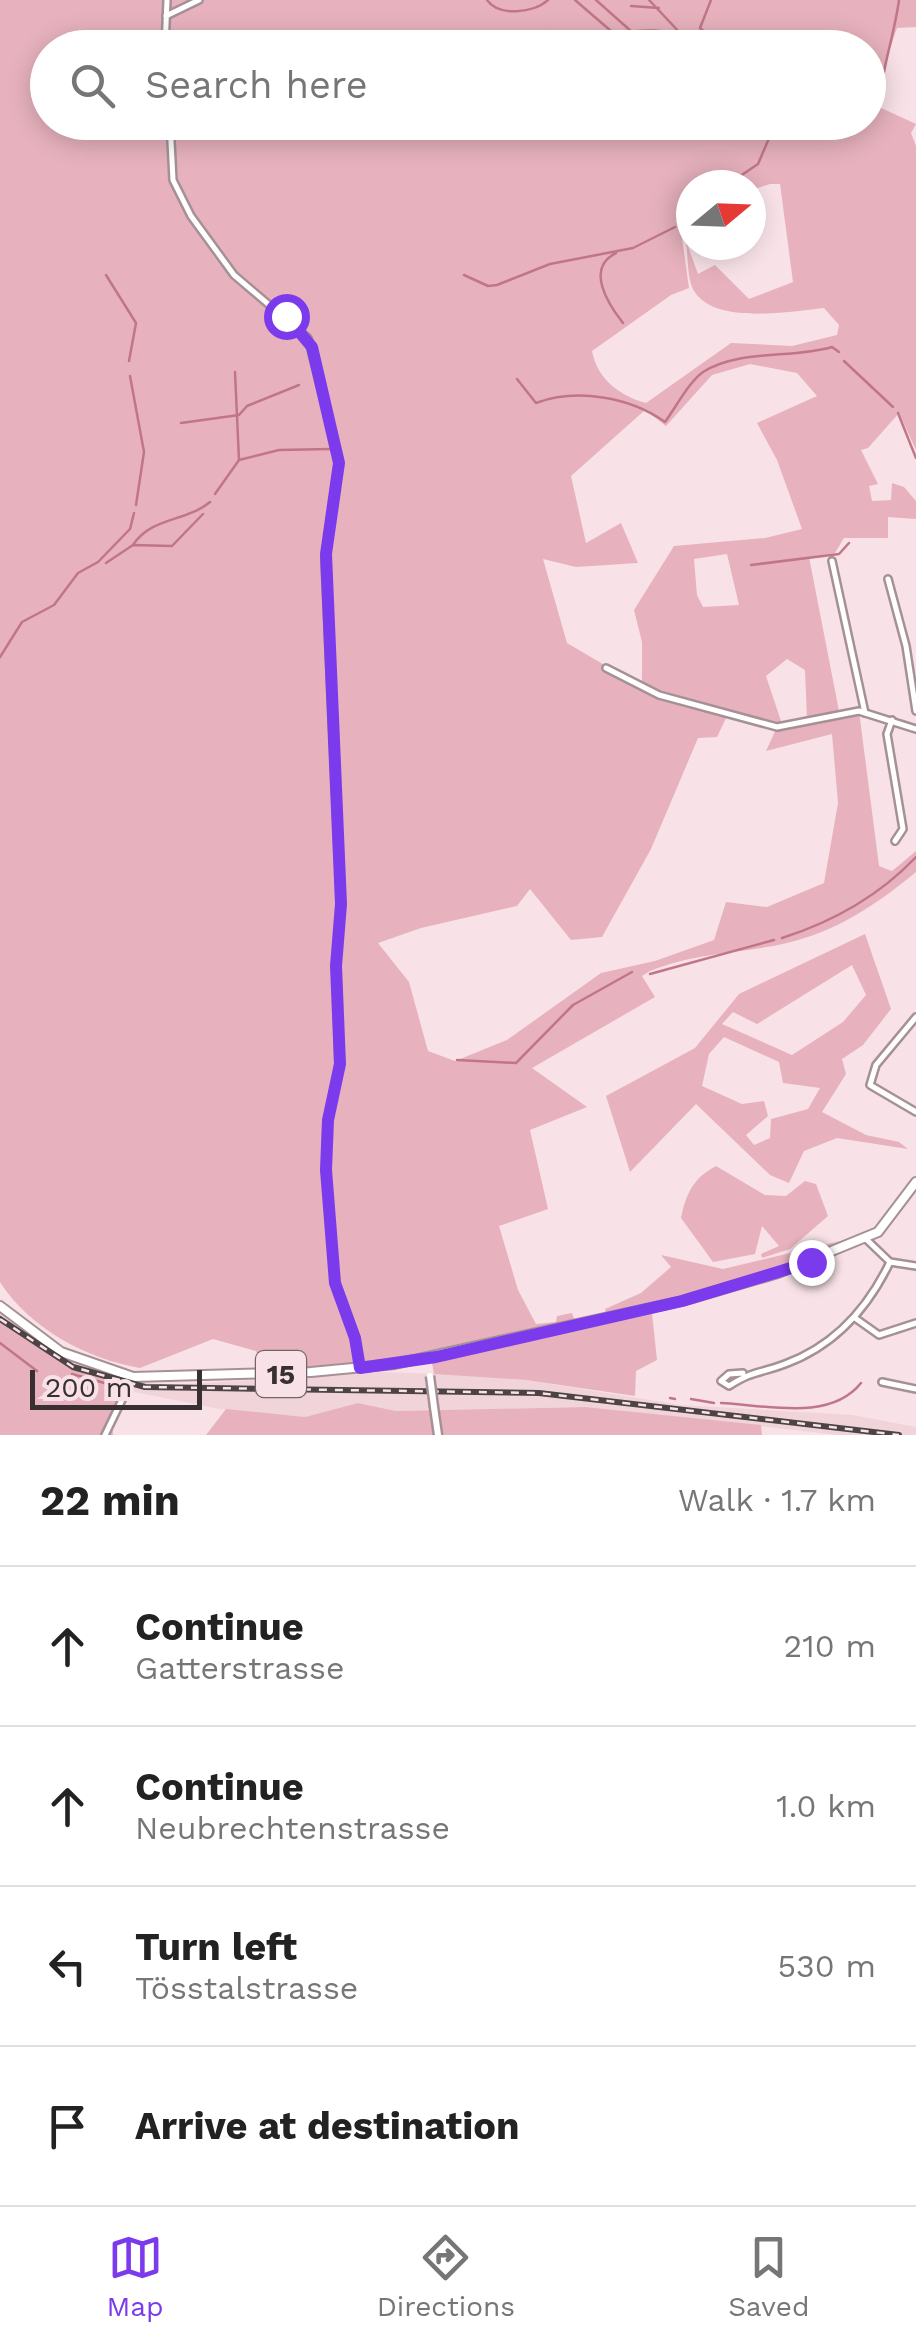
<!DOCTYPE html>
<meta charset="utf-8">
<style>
body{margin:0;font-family:"Work Sans",sans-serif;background:#f6f6f6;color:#222}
.compass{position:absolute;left:676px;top:170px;width:90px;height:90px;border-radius:50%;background:#fff;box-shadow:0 5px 25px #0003;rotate:71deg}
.scale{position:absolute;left:30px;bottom:25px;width:172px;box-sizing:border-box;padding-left:10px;border:5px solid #372f31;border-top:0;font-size:28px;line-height:35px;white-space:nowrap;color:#372f31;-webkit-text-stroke:8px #f8e2e7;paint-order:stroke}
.stop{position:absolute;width:30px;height:30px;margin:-22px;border:8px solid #7c3aed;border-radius:50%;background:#fff}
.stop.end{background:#7c3aed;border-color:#fff;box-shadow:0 2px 10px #0008}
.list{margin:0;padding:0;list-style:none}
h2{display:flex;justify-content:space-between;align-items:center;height:130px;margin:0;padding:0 40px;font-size:42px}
h2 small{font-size:32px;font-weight:400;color:#767676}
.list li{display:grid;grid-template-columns:65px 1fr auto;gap:30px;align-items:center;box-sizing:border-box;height:160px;padding:0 40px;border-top:2px solid #e0e0e0}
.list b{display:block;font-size:38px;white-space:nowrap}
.list p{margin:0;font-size:32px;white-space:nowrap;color:#767676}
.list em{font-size:32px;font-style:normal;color:#767676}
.icon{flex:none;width:55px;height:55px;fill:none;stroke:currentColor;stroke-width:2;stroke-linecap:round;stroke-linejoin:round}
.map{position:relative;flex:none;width:916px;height:1435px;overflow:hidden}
.search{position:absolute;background:#fff;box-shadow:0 5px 25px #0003;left:30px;right:30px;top:30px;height:110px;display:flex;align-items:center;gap:25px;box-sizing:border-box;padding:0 35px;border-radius:55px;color:#767676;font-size:38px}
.sheet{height:770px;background:#fff}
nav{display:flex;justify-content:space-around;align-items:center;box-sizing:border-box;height:140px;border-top:2px solid #e0e0e0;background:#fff;font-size:28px;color:#767676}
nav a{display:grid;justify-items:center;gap:5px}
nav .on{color:#7c3aed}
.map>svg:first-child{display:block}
</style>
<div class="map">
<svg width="916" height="1435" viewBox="0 0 916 1435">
<rect width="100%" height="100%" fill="#f8e2e7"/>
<polygon fill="#f1d4da" points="0,1312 61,1358 135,1382 171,1385 377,1372 442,1374 526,1380 681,1405 853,1415 916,1427 916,1435 838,1435 585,1407 396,1411 358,1403 305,1417 219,1409 130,1391 86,1375 0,1327"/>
<g fill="#e7b2bd" fill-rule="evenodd">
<path d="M0,0H916V27L897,28C888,54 881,79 879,107L916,124L911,133L916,146V450L899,413L868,448L861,450L878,484L869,486L872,501L891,500L892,483L904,487L916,501V519L888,517V538H844L835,553L809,557L839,711H859L879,866L892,871L916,851V872C877,904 838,931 787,943C740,954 697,952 650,971L642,976L655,997L532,1068L587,1107L530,1130L548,1209L499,1226L518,1290L536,1324L556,1322L557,1316L572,1313L576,1325L607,1318L605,1309L641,1293L671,1267L661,1255L723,1269L853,1238L779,1268L651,1304L657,1360L636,1371L635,1396L526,1380L434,1374L430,1352L359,1364L263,1370L256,1351L213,1339L140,1368C87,1359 29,1328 0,1282ZM48,48H868V122H48ZM770,184H780L793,282L749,299L715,265L698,274L686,241C688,255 687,274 692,287C709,327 793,311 824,308L839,325L837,335L792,346L731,343L646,403C620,396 597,379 592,351L671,295L689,288L681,231L691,227V185H751V190ZM750,364L797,373L817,396L757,423L777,460L802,529L765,538L674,546L634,610L642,642V687L567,643L543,559L576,567L638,563L621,523L586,543L571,476L645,410L666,426L712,375ZM727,554L739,605L703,607L697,595L694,559ZM787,659L805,670L807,719L830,715L777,727L766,751L832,734L838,803L824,883L767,907L726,902L714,940L655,961L601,973L507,1040L455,1061L428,1051L409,982L378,943L421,928L517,906L530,889L571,940L602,937L651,849L698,738L717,737L729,712L782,724L766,676Z"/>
<path d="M865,934L891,1009L863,1045L842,1059L846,1074L822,1112L866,1135L899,1142L908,1149L837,1138L804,1151L789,1183L770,1175L696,1104L630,1172L606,1096L695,1048L739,994ZM852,965L866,995L843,1022L792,1055L722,1024L733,1012L757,1024ZM724,1037L779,1062L783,1083L820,1088L808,1109L771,1119L770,1138L754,1145L746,1135L768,1116L764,1101L742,1104L702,1086L709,1054Z"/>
<path d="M716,1166L765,1195L786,1196L805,1181L816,1184L828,1216L790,1249L762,1258L761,1254L779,1246L762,1226L755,1254L713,1262L681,1218C686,1194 693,1178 716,1166Z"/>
<path d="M0,1317C39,1349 80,1373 129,1384L112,1420L113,1435H0Z"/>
<polygon points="358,1403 396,1411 585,1407 761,1425 762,1435 206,1435 226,1409 305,1417"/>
</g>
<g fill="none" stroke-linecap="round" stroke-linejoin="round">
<g stroke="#c07688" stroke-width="2.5">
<path d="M487,0C499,17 534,13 548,0"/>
<polyline points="575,0 611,31"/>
<polyline points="596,0 632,32"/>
<polyline points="649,0 682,35"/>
<polyline points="711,0 700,28 716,43"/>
<polyline points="631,6 659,8"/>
<path d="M550,31C559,33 571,38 581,38C613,36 671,17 693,48"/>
<path d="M868,109L879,108C881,70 894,37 899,0"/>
<polyline points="727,185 758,164 776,122"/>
<polyline points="680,224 691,218"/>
<path d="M616,253C585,268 608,304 623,323"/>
<polyline points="106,275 136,323 129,361"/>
<polyline points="464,275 488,286 497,285 550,264 633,248 675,227"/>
<polyline points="844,361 893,407"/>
<polyline points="130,376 144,452 136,505"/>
<path d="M517,379L536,403C577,388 630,397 665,422C676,407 689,382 703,372C739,349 792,359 832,347L839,352"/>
<polyline points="898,413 916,458"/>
<polyline points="181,423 239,415 247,406 299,385"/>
<polyline points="239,460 279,450 330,449"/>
<polyline points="215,494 239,460 235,372"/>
<path d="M133,545C151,517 186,522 210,502"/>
<polyline points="106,563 133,545 172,546 203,514"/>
<polyline points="751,565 839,554 849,543"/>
<polyline points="0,657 22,622 54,605 78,573 98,562 130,529 134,513"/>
<path d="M782,938C832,922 880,895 916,857"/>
<polyline points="650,974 774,940"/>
<polyline points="457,1060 516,1063 573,1005 632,972"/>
<polyline points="0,1343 37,1371"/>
<polyline points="72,1374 108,1384 115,1392"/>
<polyline points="670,1398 675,1399"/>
<polyline points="691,1399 714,1403"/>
<path d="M721,1403C766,1405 830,1422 861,1383"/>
<polyline points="107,1424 115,1407"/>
</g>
<g stroke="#a59195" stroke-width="10">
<g id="minor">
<polyline points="166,16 199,0"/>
<polyline points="165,48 167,0"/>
<polyline points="170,122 173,180 191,216 234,275 308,338 339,459 325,561 341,909 336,966 339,1064 327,1128 326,1169 335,1283 353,1332 360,1368"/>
<polyline points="832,561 865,713"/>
<polyline points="888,579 906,646 916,711"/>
<polyline points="606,668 659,695 777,727 859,711 916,729"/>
<polyline points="892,720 887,734 903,829 895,841"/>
<polyline points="916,1017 876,1065 870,1085 916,1112"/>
<polyline points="866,1239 890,1262 916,1266"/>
<polyline points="855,1318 879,1335 916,1323"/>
<path d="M743,1373L729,1374L721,1381L729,1386C754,1370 759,1374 785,1364C834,1346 868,1308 890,1262"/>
<polyline points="882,1382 916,1389"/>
<polyline points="105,1435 133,1377"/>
</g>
</g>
<g stroke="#a59195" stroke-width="11">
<polyline id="tertiary" points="434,1407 438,1435"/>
</g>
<g stroke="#a59195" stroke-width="12">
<polyline id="primary" points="0,1306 61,1352 133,1377 311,1372 395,1364 682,1301 778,1273 878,1232 916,1182"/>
</g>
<use href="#minor" stroke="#fff" stroke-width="5"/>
<use href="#tertiary" stroke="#fff" stroke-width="6"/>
<use href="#primary" stroke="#fff" stroke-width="8"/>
<g stroke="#4c4345" stroke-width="6">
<polyline id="rail" points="0,1319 73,1367 145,1387 539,1393 899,1435"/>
</g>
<use href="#rail" stroke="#f8e2e7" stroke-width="2.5" stroke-dasharray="8" stroke-linecap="butt"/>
<g stroke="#a59195" stroke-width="11" stroke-linecap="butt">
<polyline id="tertiary-bridge" points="430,1376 434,1407"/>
</g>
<use href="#tertiary-bridge" stroke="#fff" stroke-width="6"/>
</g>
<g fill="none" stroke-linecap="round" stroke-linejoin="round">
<polyline stroke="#7c3aed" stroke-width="12" points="286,316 312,347 339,463 326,554 341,904 336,966 340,1064 328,1120 326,1170 335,1283 355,1338 360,1368 436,1357 682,1301 811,1262"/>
</g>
<g text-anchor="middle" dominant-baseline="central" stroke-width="10" stroke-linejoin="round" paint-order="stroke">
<rect fill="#f8e2e7" stroke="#716568" stroke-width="2.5" x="256" y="1351" width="50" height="46" rx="8"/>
<g font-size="28" font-weight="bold" fill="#372f31">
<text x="281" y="1374">15</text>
</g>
</g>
</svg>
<svg class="compass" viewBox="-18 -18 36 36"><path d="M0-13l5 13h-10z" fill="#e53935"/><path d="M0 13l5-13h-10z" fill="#767676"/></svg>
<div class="scale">200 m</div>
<div class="stop" style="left:286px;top:316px"></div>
<div class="stop end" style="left:811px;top:1262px"></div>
<div class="search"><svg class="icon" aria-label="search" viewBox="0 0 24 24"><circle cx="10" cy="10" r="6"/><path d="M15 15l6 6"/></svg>Search here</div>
</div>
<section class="sheet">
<h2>22 min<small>Walk · 1.7 km</small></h2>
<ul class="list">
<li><svg class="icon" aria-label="ahead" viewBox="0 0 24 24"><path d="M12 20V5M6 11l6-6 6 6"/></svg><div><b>Continue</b><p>Gatterstrasse</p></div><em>210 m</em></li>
<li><svg class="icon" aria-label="ahead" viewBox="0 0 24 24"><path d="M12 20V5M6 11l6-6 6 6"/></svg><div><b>Continue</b><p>Neubrechtenstrasse</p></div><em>1.0 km</em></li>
<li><svg class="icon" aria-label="left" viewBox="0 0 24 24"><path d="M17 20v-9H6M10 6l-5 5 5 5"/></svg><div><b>Turn left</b><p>Tösstalstrasse</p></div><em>530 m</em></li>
<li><svg class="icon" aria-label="arrive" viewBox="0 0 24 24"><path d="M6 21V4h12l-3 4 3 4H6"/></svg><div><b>Arrive at destination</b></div></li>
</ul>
</section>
<nav>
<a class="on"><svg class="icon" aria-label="map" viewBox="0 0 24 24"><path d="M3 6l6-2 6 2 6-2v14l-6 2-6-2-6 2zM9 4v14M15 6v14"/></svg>Map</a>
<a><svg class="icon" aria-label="directions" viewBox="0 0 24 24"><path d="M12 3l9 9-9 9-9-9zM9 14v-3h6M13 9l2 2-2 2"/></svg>Directions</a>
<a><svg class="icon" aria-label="saved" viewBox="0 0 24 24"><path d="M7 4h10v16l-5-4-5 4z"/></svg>Saved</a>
</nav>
